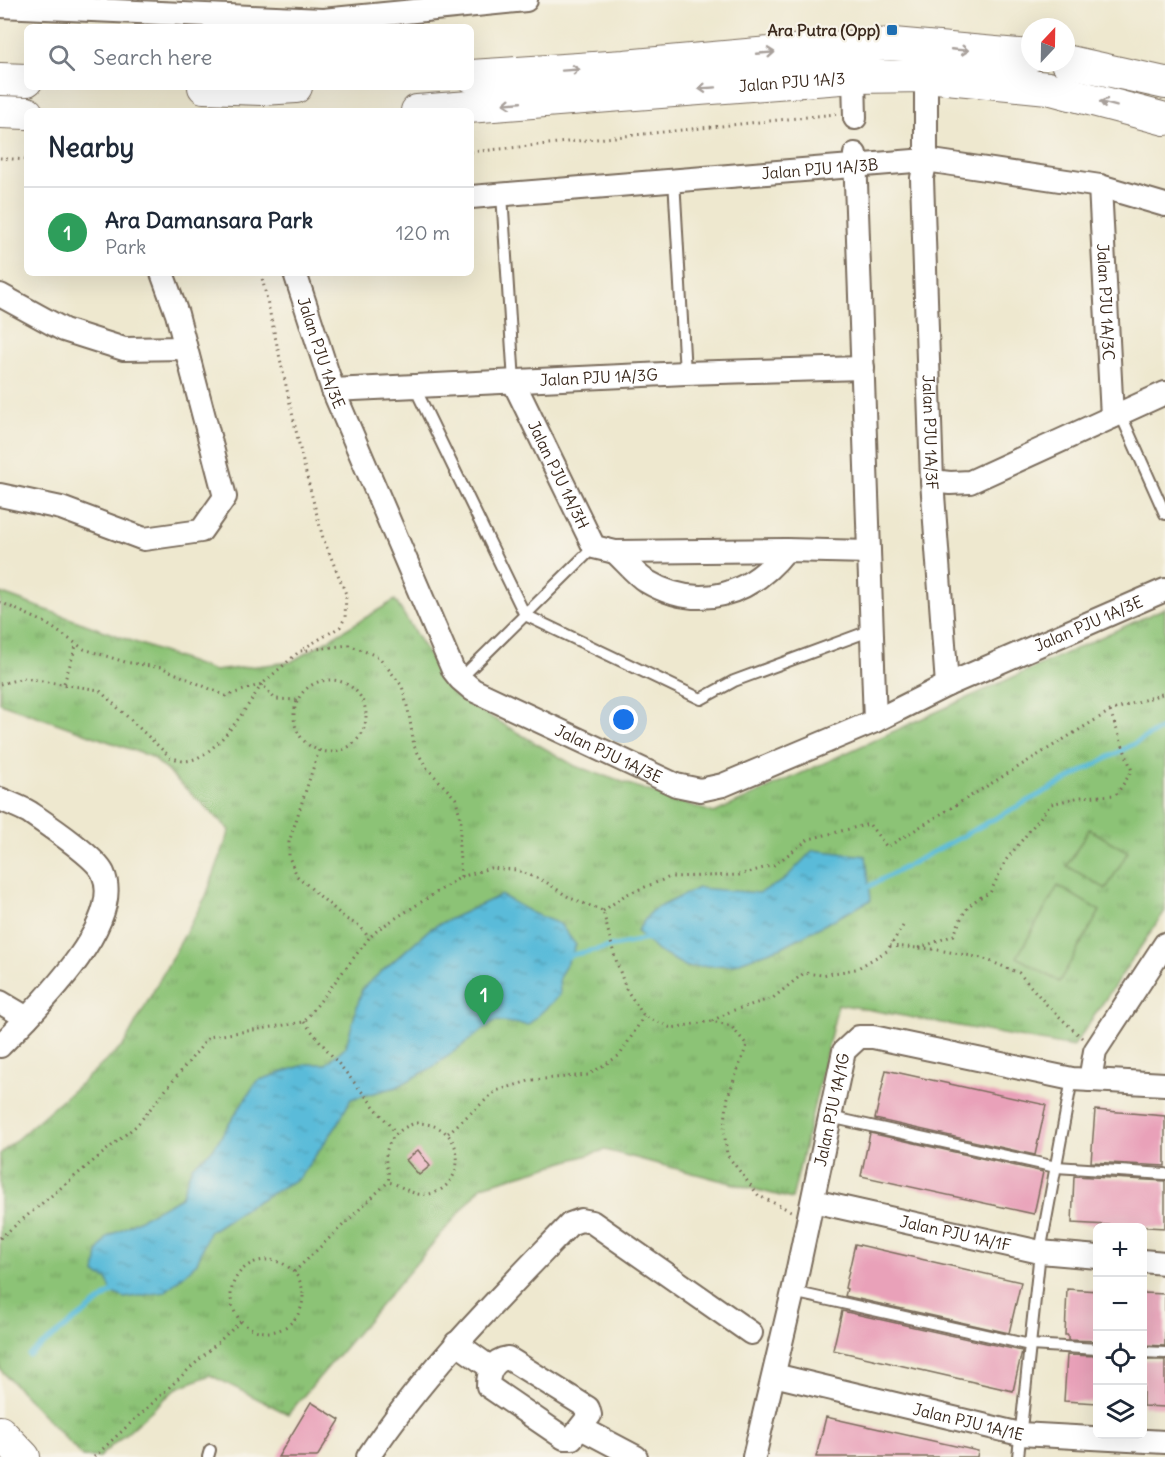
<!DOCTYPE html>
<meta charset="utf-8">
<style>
body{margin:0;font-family:Delius,sans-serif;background:#f6f6f7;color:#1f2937}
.controls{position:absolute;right:18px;bottom:18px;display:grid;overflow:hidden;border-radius:9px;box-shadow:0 6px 24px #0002}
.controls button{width:54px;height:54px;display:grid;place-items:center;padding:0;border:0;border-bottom:2px solid #e0e1e3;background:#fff;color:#1f2937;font:30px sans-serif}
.compass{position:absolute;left:1021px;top:18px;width:54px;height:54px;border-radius:50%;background:#fff;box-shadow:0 6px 24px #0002;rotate:22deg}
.you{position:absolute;left:624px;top:720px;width:21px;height:21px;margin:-15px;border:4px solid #fff;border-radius:50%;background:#1a73e8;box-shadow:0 0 0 9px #1a73e833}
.badge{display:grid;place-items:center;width:39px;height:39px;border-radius:50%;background:#7c3aed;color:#fff;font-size:20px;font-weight:700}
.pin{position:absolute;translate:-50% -50px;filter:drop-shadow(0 2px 3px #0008)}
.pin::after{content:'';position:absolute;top:32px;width:21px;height:18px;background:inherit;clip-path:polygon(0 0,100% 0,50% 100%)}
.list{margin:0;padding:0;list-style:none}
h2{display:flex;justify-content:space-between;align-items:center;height:78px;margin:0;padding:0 24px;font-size:26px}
h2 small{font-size:20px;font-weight:400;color:#747a83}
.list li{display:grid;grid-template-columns:39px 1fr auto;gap:18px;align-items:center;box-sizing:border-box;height:90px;padding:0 24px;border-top:2px solid #e0e1e3}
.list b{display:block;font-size:22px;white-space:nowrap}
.list p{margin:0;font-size:20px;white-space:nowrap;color:#747a83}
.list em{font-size:20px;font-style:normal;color:#747a83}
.icon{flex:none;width:33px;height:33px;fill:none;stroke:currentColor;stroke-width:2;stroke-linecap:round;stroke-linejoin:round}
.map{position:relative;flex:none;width:1165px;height:1457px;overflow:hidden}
.search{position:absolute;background:#fff;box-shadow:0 6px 24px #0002;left:24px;top:24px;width:450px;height:66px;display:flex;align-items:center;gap:15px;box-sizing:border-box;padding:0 21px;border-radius:9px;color:#747a83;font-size:22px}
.panel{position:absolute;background:#fff;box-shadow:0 6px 24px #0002;left:24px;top:108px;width:450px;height:168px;border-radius:9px}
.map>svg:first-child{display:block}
</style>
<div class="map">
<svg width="1165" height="1457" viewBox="0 0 1165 1457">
<defs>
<pattern id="park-tufts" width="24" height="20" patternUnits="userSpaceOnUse" patternTransform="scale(1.5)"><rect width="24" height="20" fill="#8cc376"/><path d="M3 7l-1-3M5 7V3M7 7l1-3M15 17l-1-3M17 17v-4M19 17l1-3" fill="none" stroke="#749f60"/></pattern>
<pattern id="water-ripples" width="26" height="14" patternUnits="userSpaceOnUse" patternTransform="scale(1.5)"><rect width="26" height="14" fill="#5abbd9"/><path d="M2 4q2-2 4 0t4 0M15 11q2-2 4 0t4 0" fill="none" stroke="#4c98af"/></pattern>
</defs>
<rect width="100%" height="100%" fill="#f7f3e8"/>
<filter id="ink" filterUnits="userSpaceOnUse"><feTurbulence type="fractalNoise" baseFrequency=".0167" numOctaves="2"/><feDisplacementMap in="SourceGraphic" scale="12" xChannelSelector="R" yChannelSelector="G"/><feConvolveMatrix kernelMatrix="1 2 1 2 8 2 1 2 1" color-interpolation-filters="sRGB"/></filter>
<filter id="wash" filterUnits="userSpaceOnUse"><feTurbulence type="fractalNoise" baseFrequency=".008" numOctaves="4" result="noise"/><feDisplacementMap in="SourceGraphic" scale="24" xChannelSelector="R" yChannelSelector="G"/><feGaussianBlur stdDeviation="1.35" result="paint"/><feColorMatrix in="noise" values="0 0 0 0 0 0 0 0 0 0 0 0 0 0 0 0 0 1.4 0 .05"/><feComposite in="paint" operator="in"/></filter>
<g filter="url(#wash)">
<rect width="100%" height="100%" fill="#eee8cf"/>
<polygon fill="url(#park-tufts)" stroke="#64764a" stroke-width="1.5" points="0,593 214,671 291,662 395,600 453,695 575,766 714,813 1165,608 1165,911 1073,1047 838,1004 792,1199 605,1150 482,1186 288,1414 210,1375 177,1388 99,1457 83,1457 0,1369 0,1154 123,1046 206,896 230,830 152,757 0,703"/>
<g fill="#8cc376" stroke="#64764a" stroke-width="1.5">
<polygon points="1089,829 1128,852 1106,889 1067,866"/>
<polygon points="1058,886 1100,911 1059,982 1017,957"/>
</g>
<g fill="url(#water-ripples)" stroke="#4a727c" stroke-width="1.5">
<polygon points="813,850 866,856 871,900 782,947 731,965 687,967 657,951 637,931 651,911 698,888 759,893 783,881"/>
<polygon points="501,895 532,913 560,924 576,945 559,978 560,995 528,1025 495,1021 433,1067 397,1087 351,1099 336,1127 299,1178 249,1206 209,1232 197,1263 165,1292 125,1298 112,1293 107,1279 95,1274 98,1252 107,1237 181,1197 192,1166 213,1149 257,1081 307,1064 326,1064 346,1046 362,989 431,928"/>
</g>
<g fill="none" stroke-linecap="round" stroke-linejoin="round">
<g stroke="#5abbd9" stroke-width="5">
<polyline points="866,888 1165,727"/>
<polyline points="565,959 571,955 652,938"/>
<polyline points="29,1355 116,1289"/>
</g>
</g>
<g id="blocks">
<g fill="#e9a1b9">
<polygon points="886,1070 1046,1105 1035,1155 875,1119"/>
<polygon points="1095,1110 1165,1116 1165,1166 1091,1162"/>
<polygon points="870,1133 1043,1172 1034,1214 861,1176"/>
<polygon points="418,1150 430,1166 419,1175 406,1160"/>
<polygon points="1074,1176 1165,1181 1165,1228 1072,1223"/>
<polygon points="855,1244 1021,1282 1009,1333 845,1296 847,1289 845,1288"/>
<polygon points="1067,1289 1098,1291 1098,1341 1068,1340 1068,1335 1065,1335"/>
<polygon points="1143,1293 1165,1294 1165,1346 1143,1345"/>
<polygon points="842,1311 1022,1351 1013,1391 833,1350"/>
<polygon points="1067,1355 1098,1356 1098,1403 1064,1401"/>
<polygon points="1143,1360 1165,1360 1165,1407 1143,1406"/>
<polygon points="311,1402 340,1420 317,1457 278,1457"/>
<polygon points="826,1417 978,1451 977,1457 816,1457"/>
</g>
</g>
</g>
<g filter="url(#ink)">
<use href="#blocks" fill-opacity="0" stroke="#7a6c5c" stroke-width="1.5"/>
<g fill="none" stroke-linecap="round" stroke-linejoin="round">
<g stroke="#7a6c5c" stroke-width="14">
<g id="lane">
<polyline points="674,179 685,373"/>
<polyline points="502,194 514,382"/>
<polyline points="414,386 525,615 701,699 734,681 872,630"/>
<polyline points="1120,413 1165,514"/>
<polyline points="460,679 594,547"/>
<polyline points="830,1117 1056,1167 1165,1174"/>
<polyline points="793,1292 1030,1345 1098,1349"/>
<polyline points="1142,1352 1165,1353"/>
<polyline points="208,1457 210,1450"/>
<polyline points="1018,1457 1040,1252 1072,1079"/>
</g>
</g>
<g stroke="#7a6c5c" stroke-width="26">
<g id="street">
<polyline points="0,6 323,20 526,0"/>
<path id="s1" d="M926,76V160L922,178L932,481L947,685"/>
<polyline points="854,77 855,118"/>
<polyline points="855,154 875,721"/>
<path id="s2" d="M1100,186L1112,417"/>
<path id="s3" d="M471,197L926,160L1100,186L1165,205"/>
<path id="s4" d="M295,273L333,390L453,670L460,679L473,690L676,785L700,790L723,785L875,721L947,685L1165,590"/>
<polyline points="0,295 64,330 124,349 185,348"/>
<path id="s5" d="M514,383L594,547L615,552L786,550L869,552"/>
<path id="s6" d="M333,390L685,373L863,368"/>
<polyline points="932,481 950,483 970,482 1165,393"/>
<polyline points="0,495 61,508 144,539 201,531 225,497 177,314 162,273"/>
<path d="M615,552C625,561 635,574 646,581C698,612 750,596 786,550"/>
<path d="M0,799C9,803 20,807 29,812C45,823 96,857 103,873C126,924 33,1012 0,1046"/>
<polyline points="0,1002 27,1018"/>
<polyline points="1090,1080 1095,1051 1165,944"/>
<path id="s7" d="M813,1201L1040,1252L1098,1257"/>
<polyline points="1142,1261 1165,1263"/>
<polyline points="456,1343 491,1368"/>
<path d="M508,1358L588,1408L590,1415L572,1438H564L488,1386C488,1372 493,1360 508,1358Z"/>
<path id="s8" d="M774,1375L1020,1434L1165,1442"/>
<polyline points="581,1428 636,1457"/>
<path d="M368,1457C425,1371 499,1298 570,1224L581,1220L592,1222L751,1333"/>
<path id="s9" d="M754,1457L793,1292L844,1051L859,1037H873L1072,1079L1165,1084"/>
</g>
</g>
<g stroke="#7a6c5c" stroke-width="34">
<g id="secondary">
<polyline points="1066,61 1165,83"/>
<polyline points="471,76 624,66 815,49 893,44 1030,56"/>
<polyline points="0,79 27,80"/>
<polyline points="204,87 262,89 296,87"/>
<path id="s10" d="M417,111L854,77L926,76L1048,88L1165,119"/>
<polyline points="0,112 27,113"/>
<polyline points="0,1432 24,1457"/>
</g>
</g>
<g stroke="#7a6c5c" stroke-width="3" stroke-dasharray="1.5 4.5" stroke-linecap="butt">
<polyline points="471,152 836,114"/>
<polyline points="0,158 27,160"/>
<polyline points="261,273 303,462 323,538 346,594 345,618 340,627 301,650"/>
<polyline points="0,602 44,622 84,649 125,662 163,668 226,696 262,684 300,651 349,645 379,657 402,686 409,714 414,746 426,767 456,799 461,821 459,846 461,877 380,928 369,938"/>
<circle cx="330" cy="716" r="36"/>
<polyline points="64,683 77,643"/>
<path d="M0,684L24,678L99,690L170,757C174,758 180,761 184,761C214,761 247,707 262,684L275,699L298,700"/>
<polyline points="461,877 490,868 517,870 546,882 570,898 603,911 614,954 626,989 644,1016 671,1028 712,1021 731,1026 747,1045 728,1096 724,1130 727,1155 759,1196 791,1211"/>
<polyline points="603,911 625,895 670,877 739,875 774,865 809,839 869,824 887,847 1110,711 1165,693"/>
<polyline points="890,946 933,949 982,958 1019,973 1047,1005 1082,1038"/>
<path d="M919,948L954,935C963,913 967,902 990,893L1006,860L1051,804L1080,797L1116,795L1132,771L1110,711"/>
<polyline points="712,1021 731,1011 773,998 804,973 822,975 856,969 887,951 903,926"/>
<polyline points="304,1022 396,1133"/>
<path d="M416,1123C475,1123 466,1200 418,1194C407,1192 399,1184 388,1182C390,1174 387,1170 386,1163C384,1142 398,1128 416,1123Z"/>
<polyline points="448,1133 496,1091 532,1080 588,1075 620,1055 644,1016"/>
<polyline points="0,1238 137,1125 209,1037 304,1022 369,938 360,926 346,919 297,876 289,857 289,842 319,750"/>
<circle cx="267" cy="1296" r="36"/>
<polyline points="294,1272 388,1182"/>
<polyline points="94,1457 241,1321"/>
</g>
<use href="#lane" stroke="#fff" stroke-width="10"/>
<use href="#street" stroke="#fff" stroke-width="22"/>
<use href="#secondary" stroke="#fff" stroke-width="32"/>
</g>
<defs><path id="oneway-shaft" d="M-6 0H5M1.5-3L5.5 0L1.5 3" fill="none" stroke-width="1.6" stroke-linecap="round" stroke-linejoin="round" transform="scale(1.5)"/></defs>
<g stroke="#a79f9a">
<use href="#oneway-shaft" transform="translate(960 50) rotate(5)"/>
<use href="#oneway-shaft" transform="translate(766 53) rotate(-5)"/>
<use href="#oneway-shaft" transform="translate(571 70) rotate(-4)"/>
<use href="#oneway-shaft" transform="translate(707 88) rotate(176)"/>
<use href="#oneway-shaft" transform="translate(512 103) rotate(175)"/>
<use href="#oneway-shaft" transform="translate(1108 104) rotate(-165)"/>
</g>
</g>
<rect fill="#1f6fb2" stroke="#f7f3e8" stroke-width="2" x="886" y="24" width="12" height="12" rx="3"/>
<g text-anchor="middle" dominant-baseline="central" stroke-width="4.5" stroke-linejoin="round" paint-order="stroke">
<g font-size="16" font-weight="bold" fill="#3b2a1e" stroke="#f7f3e8" text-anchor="end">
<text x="880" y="30">Ara Putra (Opp)</text>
</g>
<g font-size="16" fill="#3b2a1e" stroke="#f7f3e8">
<text stroke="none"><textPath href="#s10" startOffset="376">Jalan PJU 1A/3</textPath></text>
<text stroke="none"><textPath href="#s3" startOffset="350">Jalan PJU 1A/3B</textPath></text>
<text stroke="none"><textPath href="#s2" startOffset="116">Jalan PJU 1A/3C</textPath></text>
<text stroke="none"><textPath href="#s4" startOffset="84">Jalan PJU 1A/3E</textPath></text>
<text stroke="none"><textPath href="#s6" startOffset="266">Jalan PJU 1A/3G</textPath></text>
<text stroke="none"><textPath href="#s1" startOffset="357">Jalan PJU 1A/3F</textPath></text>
<text stroke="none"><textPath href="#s5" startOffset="102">Jalan PJU 1A/3H</textPath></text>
<text stroke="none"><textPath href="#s4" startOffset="1128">Jalan PJU 1A/3E</textPath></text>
<text stroke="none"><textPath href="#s4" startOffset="606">Jalan PJU 1A/3E</textPath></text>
<text stroke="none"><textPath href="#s9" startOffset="356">Jalan PJU 1A/1G</textPath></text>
<text stroke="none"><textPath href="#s7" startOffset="146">Jalan PJU 1A/1F</textPath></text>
<text stroke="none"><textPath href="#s8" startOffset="200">Jalan PJU 1A/1E</textPath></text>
</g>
</g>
</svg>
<div class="controls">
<button>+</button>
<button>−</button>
<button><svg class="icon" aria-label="locate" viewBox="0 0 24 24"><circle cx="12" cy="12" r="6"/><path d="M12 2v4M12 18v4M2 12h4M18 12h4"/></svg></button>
<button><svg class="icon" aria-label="layers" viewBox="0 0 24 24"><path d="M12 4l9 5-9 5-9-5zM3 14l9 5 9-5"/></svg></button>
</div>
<svg class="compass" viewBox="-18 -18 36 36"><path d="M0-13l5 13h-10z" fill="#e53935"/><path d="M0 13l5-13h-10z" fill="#747a83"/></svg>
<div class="you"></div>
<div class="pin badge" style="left:484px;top:1025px;background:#2e9e5b">1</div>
<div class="search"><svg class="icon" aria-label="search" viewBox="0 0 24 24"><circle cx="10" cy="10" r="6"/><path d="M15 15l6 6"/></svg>Search here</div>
<section class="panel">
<h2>Nearby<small></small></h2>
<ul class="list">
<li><span class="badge" style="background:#2e9e5b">1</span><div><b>Ara Damansara Park</b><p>Park</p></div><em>120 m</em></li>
</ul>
</section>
</div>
